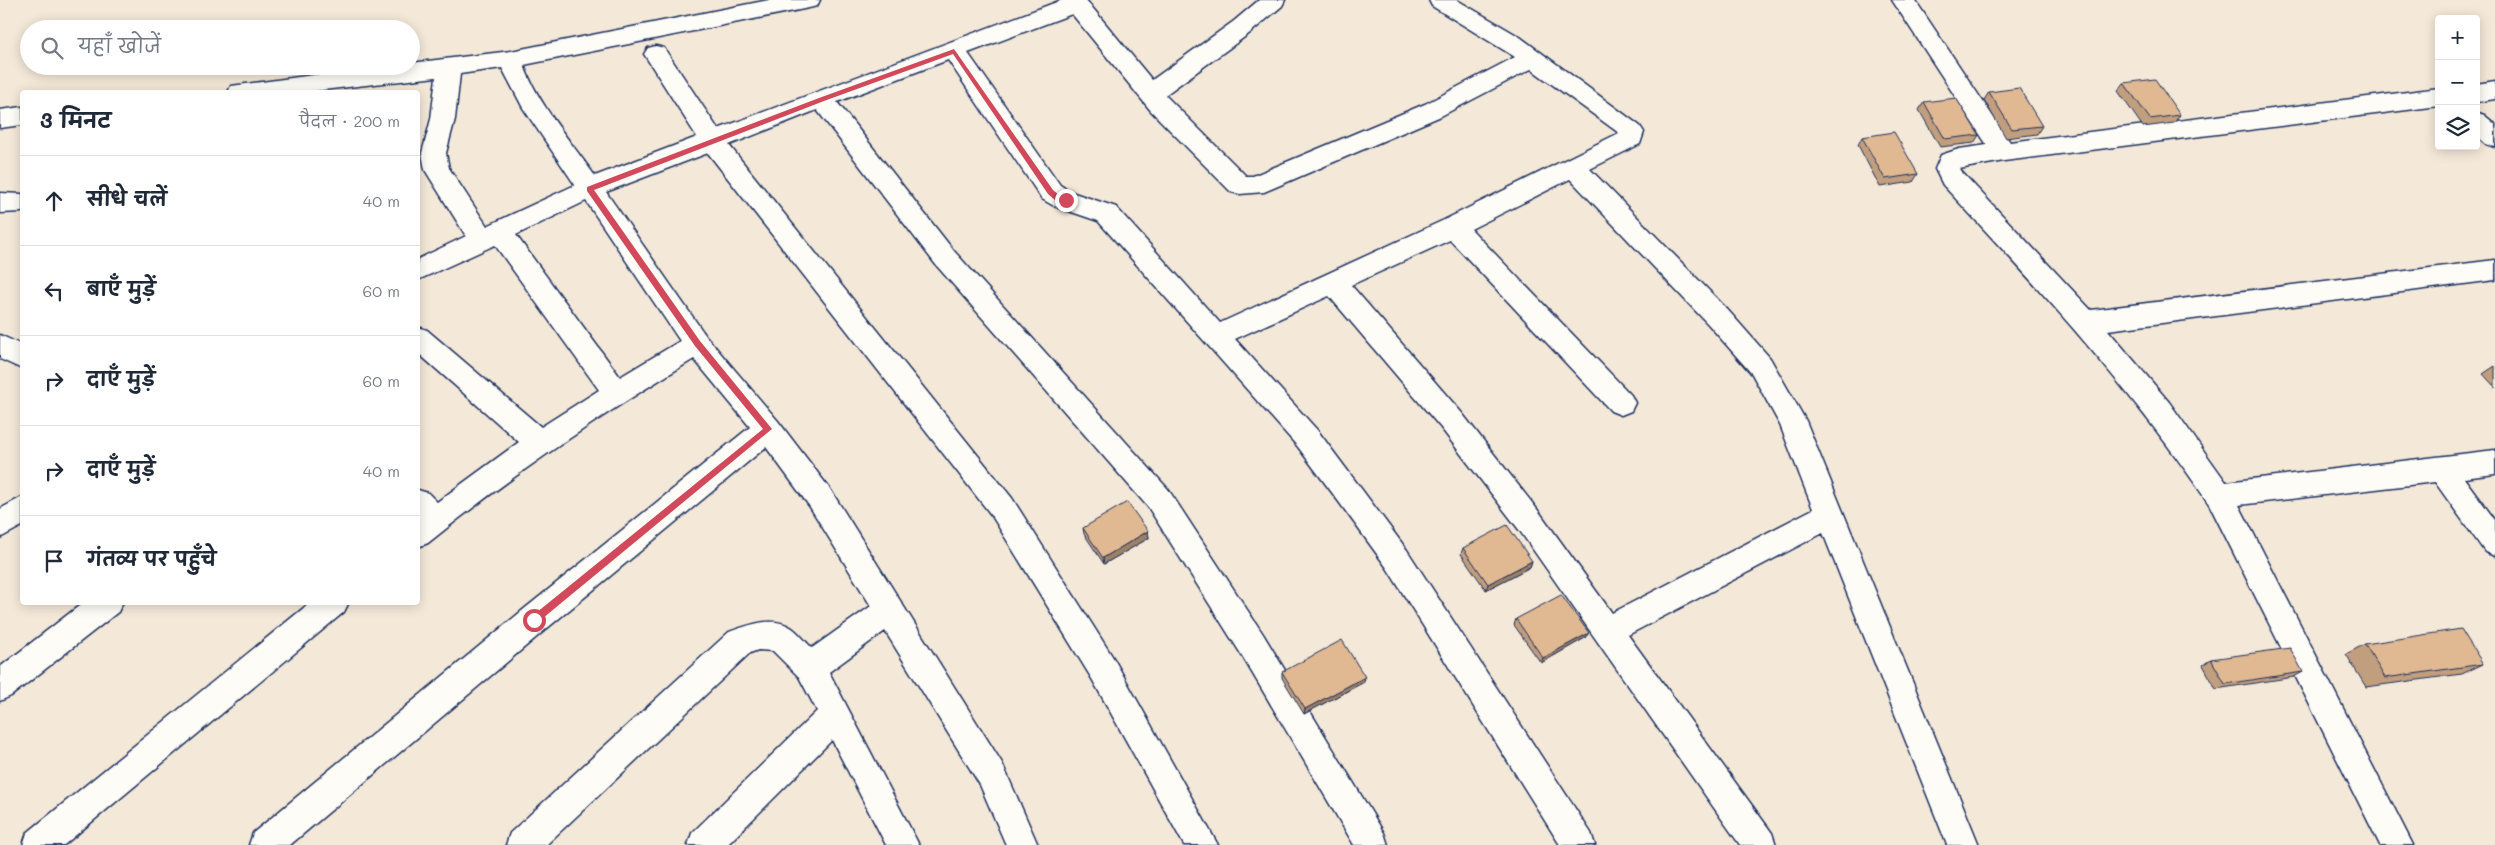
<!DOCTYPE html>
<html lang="hi">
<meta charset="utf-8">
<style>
body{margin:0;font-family:Mali,"Playpen Sans Deva",sans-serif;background:#f6f6f7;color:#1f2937}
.controls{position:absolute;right:15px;top:15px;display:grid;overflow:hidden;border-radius:5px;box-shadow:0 2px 12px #0003}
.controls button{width:45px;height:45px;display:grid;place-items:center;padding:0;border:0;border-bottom:1px solid #e0e1e3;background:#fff;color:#1f2937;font:25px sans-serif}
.stop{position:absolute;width:15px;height:15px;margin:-11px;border:4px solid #d1495b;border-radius:50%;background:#fff}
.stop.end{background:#d1495b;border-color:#fff;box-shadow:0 1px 5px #0008}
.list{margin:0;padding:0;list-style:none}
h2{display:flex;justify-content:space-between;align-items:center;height:65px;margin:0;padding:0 20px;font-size:21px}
h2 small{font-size:16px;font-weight:400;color:#747a83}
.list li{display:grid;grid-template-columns:32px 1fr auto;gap:15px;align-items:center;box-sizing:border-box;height:90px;padding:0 20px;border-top:1px solid #e0e1e3}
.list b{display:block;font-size:19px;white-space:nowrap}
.list em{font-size:16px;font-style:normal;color:#747a83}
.icon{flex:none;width:28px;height:28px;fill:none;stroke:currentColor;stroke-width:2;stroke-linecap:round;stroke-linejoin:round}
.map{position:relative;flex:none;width:2495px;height:845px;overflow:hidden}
.search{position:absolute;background:#fff;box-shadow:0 2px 12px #0003;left:20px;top:20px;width:400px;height:55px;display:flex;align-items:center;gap:12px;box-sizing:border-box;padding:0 18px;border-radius:28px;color:#747a83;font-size:19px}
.panel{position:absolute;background:#fff;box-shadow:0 2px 12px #0003;left:20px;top:90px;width:400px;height:515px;border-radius:5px}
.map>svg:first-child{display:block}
</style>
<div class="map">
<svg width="2495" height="845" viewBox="0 0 2495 845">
<rect width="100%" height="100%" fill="#f4e8d8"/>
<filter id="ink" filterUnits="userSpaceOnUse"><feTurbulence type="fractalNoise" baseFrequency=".02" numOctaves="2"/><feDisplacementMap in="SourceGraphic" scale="10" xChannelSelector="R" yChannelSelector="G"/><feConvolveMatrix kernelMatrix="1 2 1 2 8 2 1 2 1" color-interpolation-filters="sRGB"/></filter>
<g filter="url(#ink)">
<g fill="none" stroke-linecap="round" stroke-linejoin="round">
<g stroke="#1b2f5e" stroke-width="3">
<g id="minor">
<path d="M769,0H820L817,6L809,8L524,65C537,103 572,143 595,176L697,137L644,54L648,48L656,46L664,48L718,129L1062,0H1086L1152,80L1234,21L1259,0H1285L1282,6L1250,33L1165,95L1246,176H1253L1425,104L1515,57L1432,6L1429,0H1457L1520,37L1640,126L1644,132L1640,144L1590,169L1726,308L1770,358L1806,421L1979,845H1947L1823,533L1628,635L1772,833L1776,845H1740L1520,531L1441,428L1329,296L1235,339L1318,431L1407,550L1591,833L1595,845H1560L1387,568L1339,502L1298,447L1098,221L1054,206L1042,199L948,60L837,102L954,251L1168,489L1263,634L1384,833L1388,845H1354L1241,654L1148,507L936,265L817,110L729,145L1012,498L1114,659L1218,845H1184L1092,679L992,516L708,153L606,192L706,336L778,421L830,489L1002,763L1038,845H1006L980,785L885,631L829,672L919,845H886L832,740L727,845H688L692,833L817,711L799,677L773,651L758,650L750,653L546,845H506L510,833L729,632C748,625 774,615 792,628C799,633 805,641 812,648L871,606L810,507L766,447L545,630L290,845H249L253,833L523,610L750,427L694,359C601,415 512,475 428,543L418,547V490L428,493L437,502L519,442L418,353V327L427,330L541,427L599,390L495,245L418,280V259L466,236L425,170L422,153L431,119L436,77L305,92H228L231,86L381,66H411V63L511,51ZM1072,14L1151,111L1231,192L1240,194L1264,192L1441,116L1531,69L1619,133L1444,220L1220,323L1116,207L1071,192L1060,185L968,53ZM502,68L523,108L575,185L487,226L449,168L446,153L455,119L460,74ZM1570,179L1708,324L1752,374L1780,425L1813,509L1612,613L1540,513L1461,412L1351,285L1450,240L1611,411L1621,415L1631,411L1635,403L1631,395L1471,229ZM586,201L680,341L620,377L516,235Z"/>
<path d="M1892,0H1915L2010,142L2439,88V106L2004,161L1959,169L2091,310L2495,260V280L2108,330L2169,402L2226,482L2495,450V474L2464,478L2495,520V556L2485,552L2435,482L2239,505L2413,845H2380L2209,504C2131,388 2038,287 1943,185L1935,169L1941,155L1959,149L1987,145Z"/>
<polygon points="2495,81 2495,99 2476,102 2476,84"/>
<polygon points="22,107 22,125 0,128 0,110"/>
<polygon points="2476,112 2484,115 2495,124 2495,147 2486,144 2476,135"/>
<polygon points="0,193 22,194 22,212 0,213"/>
<polygon points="0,335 22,345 22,369 0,359"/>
<polygon points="22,497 22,526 0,538 0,509"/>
<polygon points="84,602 123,602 118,612 11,696 0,701 0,667"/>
<polygon points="311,602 349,602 344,612 64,845 23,845 27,833"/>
</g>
</g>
<use href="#minor" fill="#fdfcf7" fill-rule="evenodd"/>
</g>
<g fill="#c19e7d" stroke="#1b2f5e">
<polygon points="2124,83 2180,115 2174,123 2143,127 2118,91"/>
<polygon points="1989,92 2042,126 2037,134 2006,138 1984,100"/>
<polygon points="1924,102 1979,135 1974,143 1940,147 1919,110"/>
<polygon points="1862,137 1918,174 1913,182 1880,187 1858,145"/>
<polygon points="2495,366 2495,387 2483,374"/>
<polygon points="1083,528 1148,531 1149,538 1104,564 1084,534"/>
<polygon points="1463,548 1532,561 1530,567 1486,590 1461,554"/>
<polygon points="1516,619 1585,638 1541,663 1514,625"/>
<polygon points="2365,644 2483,664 2462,674 2366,687 2346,654"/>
<polygon points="2211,659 2303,672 2294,677 2216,689 2203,665"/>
<polygon points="1282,672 1364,682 1304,714 1282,678"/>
</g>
<g fill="#9d8166" stroke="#1b2f5e">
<polygon points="1148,531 1149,538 1104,564 1103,558"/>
<polygon points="1532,561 1530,567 1486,590 1488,584"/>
<polygon points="1589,633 1585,638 1541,663 1543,658"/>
<polygon points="1365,677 1364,682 1304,714 1305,709"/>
</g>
<g fill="#e0b891" stroke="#1b2f5e">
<polygon points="2155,79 2180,115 2150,119 2124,83"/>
<polygon points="2019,88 2042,126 2012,129 1989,92"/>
<polygon points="1956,98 1979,135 1945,139 1924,102"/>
<polygon points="1894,132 1918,174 1885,179 1862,137"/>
<polygon points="1127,502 1148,531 1103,558 1083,528"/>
<polygon points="1507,525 1532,561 1488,584 1463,548"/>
<polygon points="1561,595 1589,633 1543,658 1516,619"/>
<polygon points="2461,629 2483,664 2385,678 2365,644"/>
<polygon points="1342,640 1365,677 1305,709 1282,672"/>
<polygon points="2290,648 2303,672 2225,684 2211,659"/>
</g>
</g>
<polygon fill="#d1495b" points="954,49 1053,190 1060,196 1069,198 1069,203 1055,200 1048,194 953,54 824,101 594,190 700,341 772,429 537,623 531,623 531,617 763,429 695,346 587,191 587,187 819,98"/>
</svg>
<div class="controls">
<button>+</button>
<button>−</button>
<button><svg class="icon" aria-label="layers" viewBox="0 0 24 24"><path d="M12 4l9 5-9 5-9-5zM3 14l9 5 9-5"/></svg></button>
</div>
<div class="stop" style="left:534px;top:620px"></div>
<div class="stop end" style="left:1066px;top:200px"></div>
<div class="search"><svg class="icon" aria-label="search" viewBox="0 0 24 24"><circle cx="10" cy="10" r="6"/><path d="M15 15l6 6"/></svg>यहाँ खोजें</div>
<section class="panel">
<h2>3 मिनट<small>पैदल · 200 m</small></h2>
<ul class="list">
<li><svg class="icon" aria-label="ahead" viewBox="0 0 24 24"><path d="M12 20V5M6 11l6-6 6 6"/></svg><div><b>सीधे चलें</b></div><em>40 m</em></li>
<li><svg class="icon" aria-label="left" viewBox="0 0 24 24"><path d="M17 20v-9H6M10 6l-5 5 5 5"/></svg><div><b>बाएँ मुड़ें</b></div><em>60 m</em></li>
<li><svg class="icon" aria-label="right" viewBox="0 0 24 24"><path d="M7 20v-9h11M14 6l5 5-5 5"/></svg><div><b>दाएँ मुड़ें</b></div><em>60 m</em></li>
<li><svg class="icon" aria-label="right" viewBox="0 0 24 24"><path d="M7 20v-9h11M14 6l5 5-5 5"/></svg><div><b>दाएँ मुड़ें</b></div><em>40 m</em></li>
<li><svg class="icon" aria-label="arrive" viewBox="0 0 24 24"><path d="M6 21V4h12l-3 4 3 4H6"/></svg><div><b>गंतव्य पर पहुँचे</b></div></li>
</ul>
</section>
</div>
